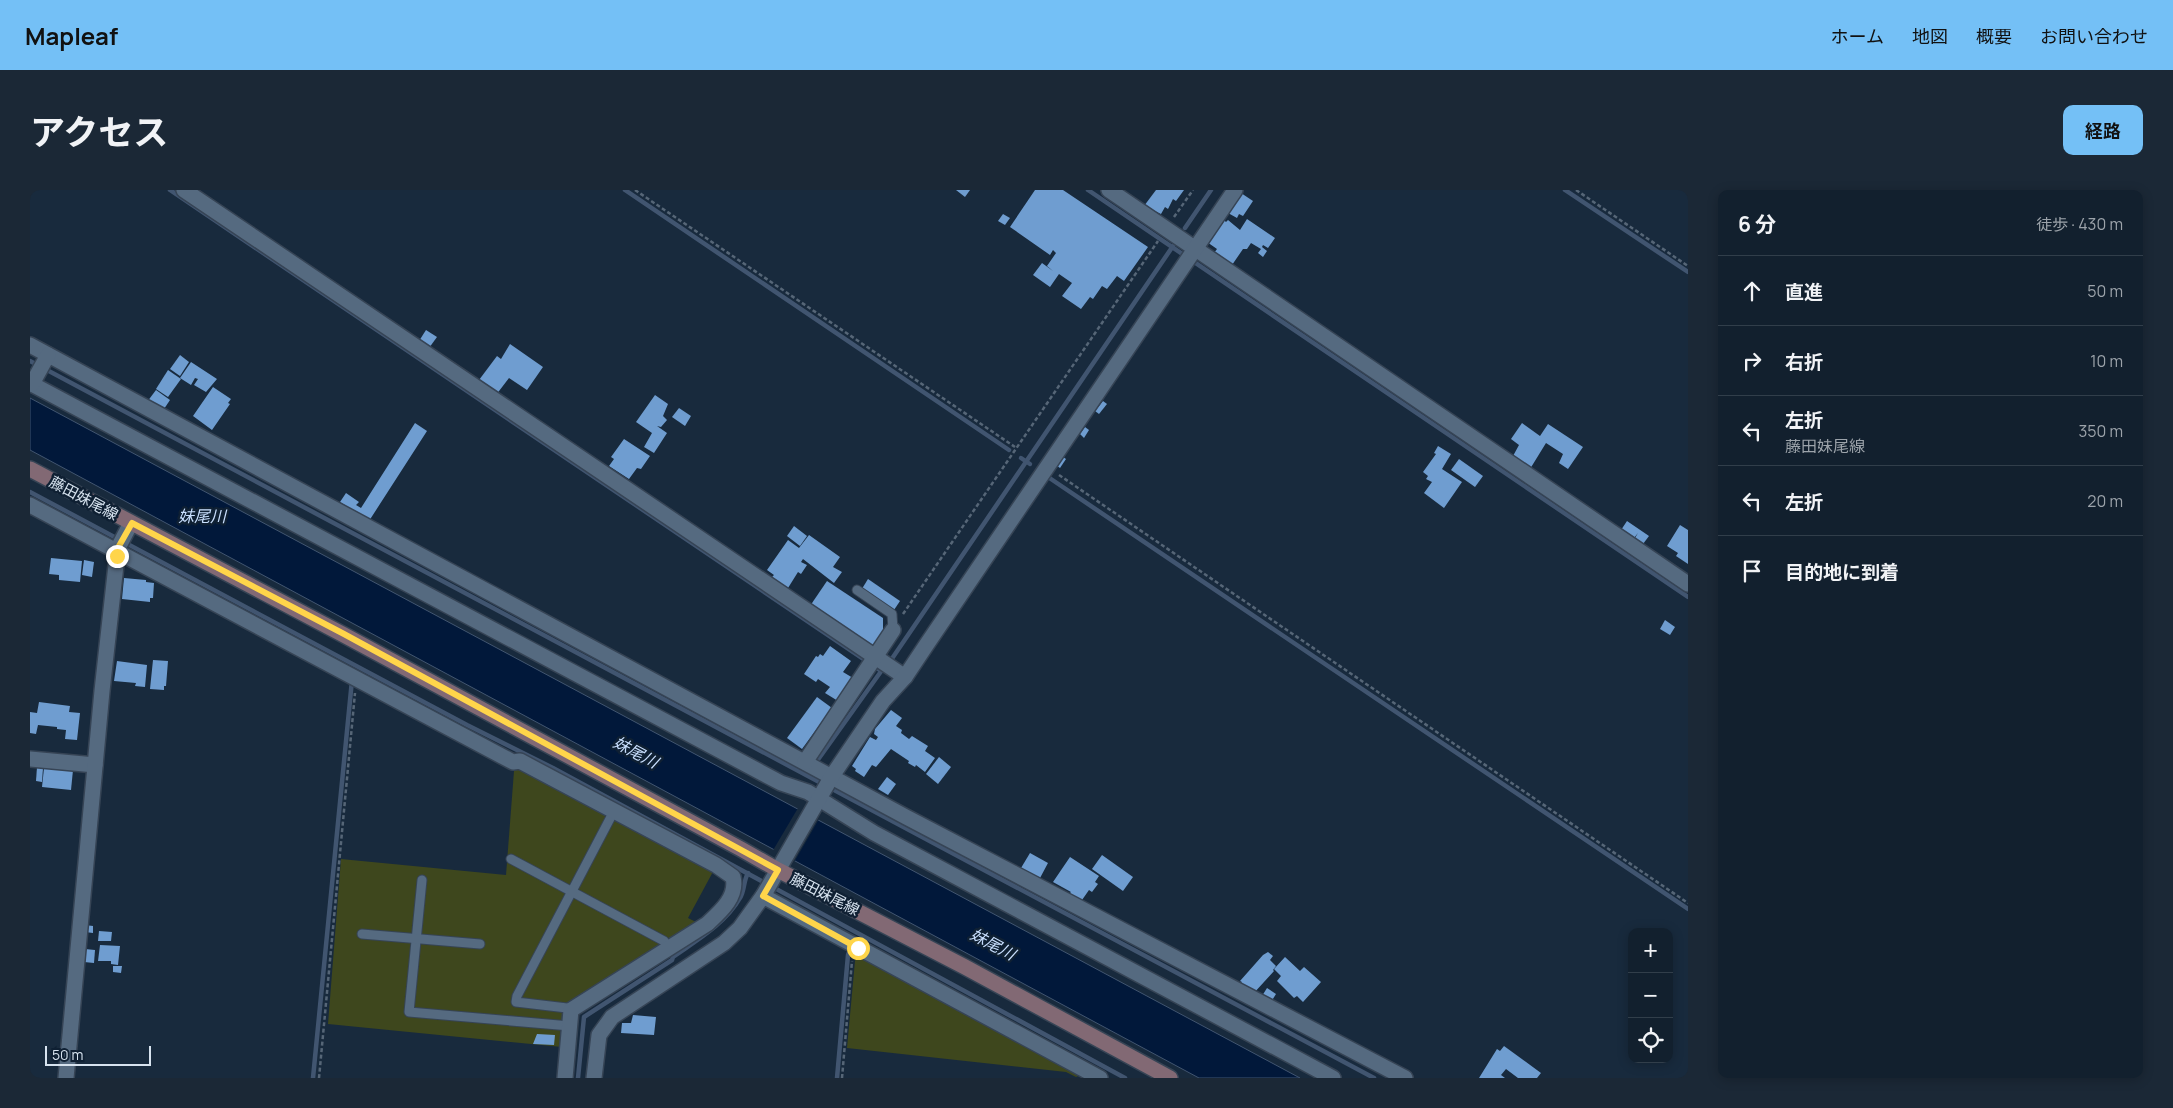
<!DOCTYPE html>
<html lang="ja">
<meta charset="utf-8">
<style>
body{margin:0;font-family:Manrope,"Noto Sans JP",sans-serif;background:#1b2836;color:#f1f3f6}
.controls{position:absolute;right:15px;bottom:15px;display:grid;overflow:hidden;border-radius:10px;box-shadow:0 2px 12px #0003}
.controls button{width:45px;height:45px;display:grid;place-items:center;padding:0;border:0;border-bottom:1px solid #313e4a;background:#12202e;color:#f1f3f6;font:25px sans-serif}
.scale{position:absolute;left:15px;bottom:12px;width:106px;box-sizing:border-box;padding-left:5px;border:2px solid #d7e3ef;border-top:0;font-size:14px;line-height:18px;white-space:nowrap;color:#d7e3ef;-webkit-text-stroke:4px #0f2033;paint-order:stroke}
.stop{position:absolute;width:15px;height:15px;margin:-11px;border:4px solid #ffd54a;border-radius:50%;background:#fff}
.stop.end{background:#ffd54a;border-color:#fff;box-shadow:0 1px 5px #0008}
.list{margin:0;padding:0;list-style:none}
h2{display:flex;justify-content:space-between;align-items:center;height:65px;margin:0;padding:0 20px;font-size:21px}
h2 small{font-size:16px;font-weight:400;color:#9ca3aa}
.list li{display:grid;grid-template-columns:32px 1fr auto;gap:15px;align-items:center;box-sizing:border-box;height:70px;padding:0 20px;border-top:1px solid #313e4a}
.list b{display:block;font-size:19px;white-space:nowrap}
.list p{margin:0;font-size:16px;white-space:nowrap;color:#9ca3aa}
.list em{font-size:16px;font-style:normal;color:#9ca3aa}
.icon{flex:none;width:28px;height:28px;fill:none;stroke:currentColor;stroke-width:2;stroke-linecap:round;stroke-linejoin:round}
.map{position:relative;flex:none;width:1658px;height:888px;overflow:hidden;border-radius:10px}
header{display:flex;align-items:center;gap:30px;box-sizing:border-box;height:70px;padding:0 25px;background:#74c0f6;color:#111}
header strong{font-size:24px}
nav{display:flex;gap:28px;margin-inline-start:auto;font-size:18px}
.intro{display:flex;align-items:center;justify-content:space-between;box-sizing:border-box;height:120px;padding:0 30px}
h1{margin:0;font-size:35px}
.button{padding:12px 22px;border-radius:10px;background:#74c0f6;color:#111;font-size:18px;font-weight:700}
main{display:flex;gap:30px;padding:0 30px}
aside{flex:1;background:#12202e;border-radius:10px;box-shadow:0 2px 12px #0003}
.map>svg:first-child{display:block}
</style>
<header>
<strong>Mapleaf</strong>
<nav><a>ホーム</a><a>地図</a><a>概要</a><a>お問い合わせ</a></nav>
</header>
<div class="intro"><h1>アクセス</h1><a class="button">経路</a></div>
<main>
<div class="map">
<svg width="1658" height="888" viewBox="0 0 1658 888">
<rect width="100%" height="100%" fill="#182a3d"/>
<g fill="#3e471d">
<polygon points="491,575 685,678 658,728 670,734 540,814 532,857 298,834 311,669 476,685 484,581"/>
<polygon points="828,765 1054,884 1046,887 1036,882 817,858 825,771"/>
</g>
<polygon fill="#01183a" stroke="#415570" points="0,208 1270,888 1169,888 0,260"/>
<polygon fill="#182a3d" points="768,618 789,629 763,674 742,662"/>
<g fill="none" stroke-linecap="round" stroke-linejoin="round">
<g stroke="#415570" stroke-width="4.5">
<polyline points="140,0 851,481"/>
<polyline points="595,0 979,260"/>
<polyline points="1058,0 1658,407"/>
<polyline points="1535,0 1658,82"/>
<polyline points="1155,38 1181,0"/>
<polyline points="0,171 1344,888"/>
<polyline points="991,268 1000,274"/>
<polyline points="1018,287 1658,719"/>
<polyline points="0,302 437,535 523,578 1095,888"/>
<polyline points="859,473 1143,56"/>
<polyline points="787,571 852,480"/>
<polyline points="283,888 322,490"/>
<path d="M548,888L554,827L642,770L643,767C667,750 695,734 710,708C715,700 713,692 718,683"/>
<polyline points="807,888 818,765 821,757"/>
</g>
</g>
<g fill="#6f9dd0">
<polygon points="926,0 940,0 935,7"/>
<polygon points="1005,0 1033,0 1118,57 1094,91 1087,86 1077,99 1072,96 1063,109 1060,107 1051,119 1032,106 1042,93 1029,84 1020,97 1003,85 1012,73 1023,81 1017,76 1026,63 1023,60 1020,65 980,37"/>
<polygon points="1126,0 1154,0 1146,11 1143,9 1138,19 1135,17 1131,24 1114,16"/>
<polygon points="1211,3 1223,11 1213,26 1209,24 1207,28 1198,23"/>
<polygon points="973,24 980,28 975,35 968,31"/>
<polygon points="1193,29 1196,32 1198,30 1210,40 1217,29 1245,48 1238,58 1233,55 1232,57 1237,61 1233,67 1228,63 1231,59 1221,53 1217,59 1213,59 1202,75 1184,63 1187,59 1177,52"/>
<polygon points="396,140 407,147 399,158 389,151"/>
<polygon points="480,154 513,177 497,200 479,188 466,205 449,190 467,166 471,169"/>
<polygon points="150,165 159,172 150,186 140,179"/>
<polygon points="161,172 187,189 176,202 164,195 168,189 165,188 161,195 150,188"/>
<polygon points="138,180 151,189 138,207 126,199"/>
<polygon points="183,197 201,209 198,213 200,214 182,240 163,226"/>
<polygon points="126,200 140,210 132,222 117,212"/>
<polygon points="625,205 638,214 633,226 637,230 631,237 627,236 637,243 624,263 614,257 622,243 606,232"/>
<polygon points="1073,211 1077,214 1069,224 1065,221"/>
<polygon points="649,218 661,226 655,236 642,227"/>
<polygon points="385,233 397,241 339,331 310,312 316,303 329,312 326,315 331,318"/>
<polygon points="1492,233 1510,246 1518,234 1553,257 1538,279 1529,273 1533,264 1516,253 1500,279 1483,266 1489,255 1481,249"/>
<polygon points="1055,237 1059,240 1054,248 1050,244"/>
<polygon points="594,249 620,266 611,279 607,278 599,289 579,276 584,269 581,267"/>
<polygon points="1408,256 1421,264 1412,279 1432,292 1414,318 1394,303 1402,292 1396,289 1398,286 1393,282 1406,264 1404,263"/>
<polygon points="1033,267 1036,269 1030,278 1026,275"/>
<polygon points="1429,269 1453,286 1445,297 1421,280"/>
<polygon points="1597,331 1619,346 1613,354 1605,348 1608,343 1604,348 1591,340"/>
<polygon points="1650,335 1658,340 1658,374 1646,366 1648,363 1637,356"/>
<polygon points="764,336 777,346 770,356 757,346"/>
<polygon points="779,345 810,367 803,377 812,382 804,393 773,369 771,372 777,375 771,384 768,382 758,398 741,388 744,385 737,380 758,350 769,358"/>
<polygon points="21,368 52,371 50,392 29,390 29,385 19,384"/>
<polygon points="54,370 64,372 62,387 52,385"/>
<polygon points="94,388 116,390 116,392 124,393 123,408 120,408 120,412 92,409"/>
<polygon points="838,389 870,411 862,423 830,402"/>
<polygon points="797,391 853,428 853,441 842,458 780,416"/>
<polygon points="1635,430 1645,437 1640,445 1630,439"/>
<polygon points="800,456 821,471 813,482 823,488 808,511 795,503 800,497 788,489 786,492 774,484 786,466 788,467 790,464 793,466"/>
<polygon points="123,470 138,471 136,496 134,496 134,500 120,499"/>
<polygon points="87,471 117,475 115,497 105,496 106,493 84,491"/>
<polygon points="787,507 802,518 772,559 757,548"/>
<polygon points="9,512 40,516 39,522 50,523 47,550 35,549 36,540 27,539 27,537 8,535 6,544 0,543 0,522 7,523"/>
<polygon points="861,520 872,528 866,536 872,540 871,543 879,549 882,546 898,556 895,561 905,568 895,582 886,575 885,577 878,573 879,571 861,559 846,577 842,575 834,587 825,581 826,579 822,576 840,547 846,550 848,547 844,544 845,539"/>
<polygon points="909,567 921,577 908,594 896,584"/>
<polygon points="7,577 13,578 12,592 6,591"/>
<polygon points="14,578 43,580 41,600 12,597"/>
<polygon points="857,587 866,594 858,605 848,599"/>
<polygon points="1000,663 1018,673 1010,688 991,678"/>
<polygon points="1072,665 1103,687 1093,701 1062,679"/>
<polygon points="1040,667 1069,686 1065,692 1068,694 1062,702 1059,700 1052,710 1039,704 1041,702 1023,692"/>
<polygon points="55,735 63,736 63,743 55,742"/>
<polygon points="69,741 82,742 81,751 68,751"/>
<polygon points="70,755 90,756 88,775 81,774 81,771 68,771"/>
<polygon points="55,759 65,760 64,773 54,772"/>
<polygon points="1238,762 1243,766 1240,770 1246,776 1243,780 1244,781 1223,804 1210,794 1212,792 1210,791 1233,765"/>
<polygon points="1255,767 1270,781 1274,777 1291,792 1273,812 1267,806 1264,808 1247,791 1251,786 1244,779"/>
<polygon points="83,776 92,776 91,783 83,782"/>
<polygon points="1237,798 1246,804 1241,812 1232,806"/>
<polygon points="603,825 626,827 624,845 591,843 592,833 601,833"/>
<polygon points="507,844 525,845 524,855 503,854"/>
<polygon points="1474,856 1511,883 1507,888 1488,888 1476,879 1471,885 1475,888 1449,888 1467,859 1470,861"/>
</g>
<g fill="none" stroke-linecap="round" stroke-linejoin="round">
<g stroke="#364455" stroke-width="11">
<g id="lane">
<polyline points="827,400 862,424 863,440"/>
<polyline points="481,669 634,751 640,759"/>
<polyline points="392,690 379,822 540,836"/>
<polyline points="332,744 450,754"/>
<polyline points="541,820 537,818 486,812 487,806 584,621"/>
</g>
</g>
<g stroke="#364455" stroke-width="18">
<g id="street">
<polyline points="154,0 875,487"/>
<polyline points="1079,0 1658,394"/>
<polyline points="0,155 876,627 1375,888"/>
<polyline points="0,193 751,593 778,602 844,643 1303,888"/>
<polyline points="2,194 18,165"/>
<path d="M0,315L483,572L490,571L686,675L703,687C708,707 690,722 677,734L541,820L535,888"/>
<polyline points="0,569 65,575"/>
<polyline points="775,572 863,440"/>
<polyline points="733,706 1070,888"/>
<polyline points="36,888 72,501 87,366 89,356 101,333"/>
<polyline points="564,888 569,845 582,827 694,753 710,738 733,706 802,586 853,511 875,487 897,454 1205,0"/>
</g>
</g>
<g stroke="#364455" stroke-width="18">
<polyline id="secondary" points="0,279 314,445 711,659 748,680 935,777 1140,888"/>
</g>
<g stroke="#566677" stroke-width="2.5" stroke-dasharray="4 2.5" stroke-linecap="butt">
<polyline points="605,0 985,257"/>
<polyline points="1546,0 1658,76"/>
<polyline points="1144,27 1163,0"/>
<polyline points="1029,285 1658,713"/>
<polyline points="873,424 1128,51"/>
<polyline points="289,888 325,503"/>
<polyline points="812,888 822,771"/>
</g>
<use href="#lane" stroke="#556a80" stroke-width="9"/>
<use href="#street" stroke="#556a80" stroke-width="15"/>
<use href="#secondary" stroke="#826974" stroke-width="15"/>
</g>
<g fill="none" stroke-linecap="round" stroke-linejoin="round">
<polyline stroke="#ffd54a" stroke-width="6" points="87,366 89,356 102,333 314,444 748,680 733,706 828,758"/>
</g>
<g text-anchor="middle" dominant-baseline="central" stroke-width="5" stroke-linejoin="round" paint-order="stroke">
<g font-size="15" fill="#d7e3ef" stroke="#0f2033">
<text transform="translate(54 308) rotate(28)">藤田妹尾線</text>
<text transform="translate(795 704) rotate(27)">藤田妹尾線</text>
</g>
<g font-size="16" font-style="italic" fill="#c9dffe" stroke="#0f2033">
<text x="172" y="326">妹尾川</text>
<text transform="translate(606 562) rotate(28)">妹尾川</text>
<text transform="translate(963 754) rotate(28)">妹尾川</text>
</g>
</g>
</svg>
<div class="controls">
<button>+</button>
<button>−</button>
<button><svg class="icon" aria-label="locate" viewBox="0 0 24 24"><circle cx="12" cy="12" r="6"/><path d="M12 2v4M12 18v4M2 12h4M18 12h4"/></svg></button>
</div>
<div class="scale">50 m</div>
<div class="stop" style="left:828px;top:758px"></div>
<div class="stop end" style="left:87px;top:366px"></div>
</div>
<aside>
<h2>6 分<small>徒歩 · 430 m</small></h2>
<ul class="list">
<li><svg class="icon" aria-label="ahead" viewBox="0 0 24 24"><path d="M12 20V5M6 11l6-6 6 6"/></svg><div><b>直進</b></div><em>50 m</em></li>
<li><svg class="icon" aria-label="right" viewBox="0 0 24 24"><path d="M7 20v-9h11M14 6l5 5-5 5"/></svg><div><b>右折</b></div><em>10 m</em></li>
<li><svg class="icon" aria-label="left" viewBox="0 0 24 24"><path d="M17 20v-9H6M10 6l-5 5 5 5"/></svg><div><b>左折</b><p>藤田妹尾線</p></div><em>350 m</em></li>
<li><svg class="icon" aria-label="left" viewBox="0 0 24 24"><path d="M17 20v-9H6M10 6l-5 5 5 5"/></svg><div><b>左折</b></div><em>20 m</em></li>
<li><svg class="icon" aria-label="arrive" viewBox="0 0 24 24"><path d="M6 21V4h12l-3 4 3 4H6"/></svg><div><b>目的地に到着</b></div></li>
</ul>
</aside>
</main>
